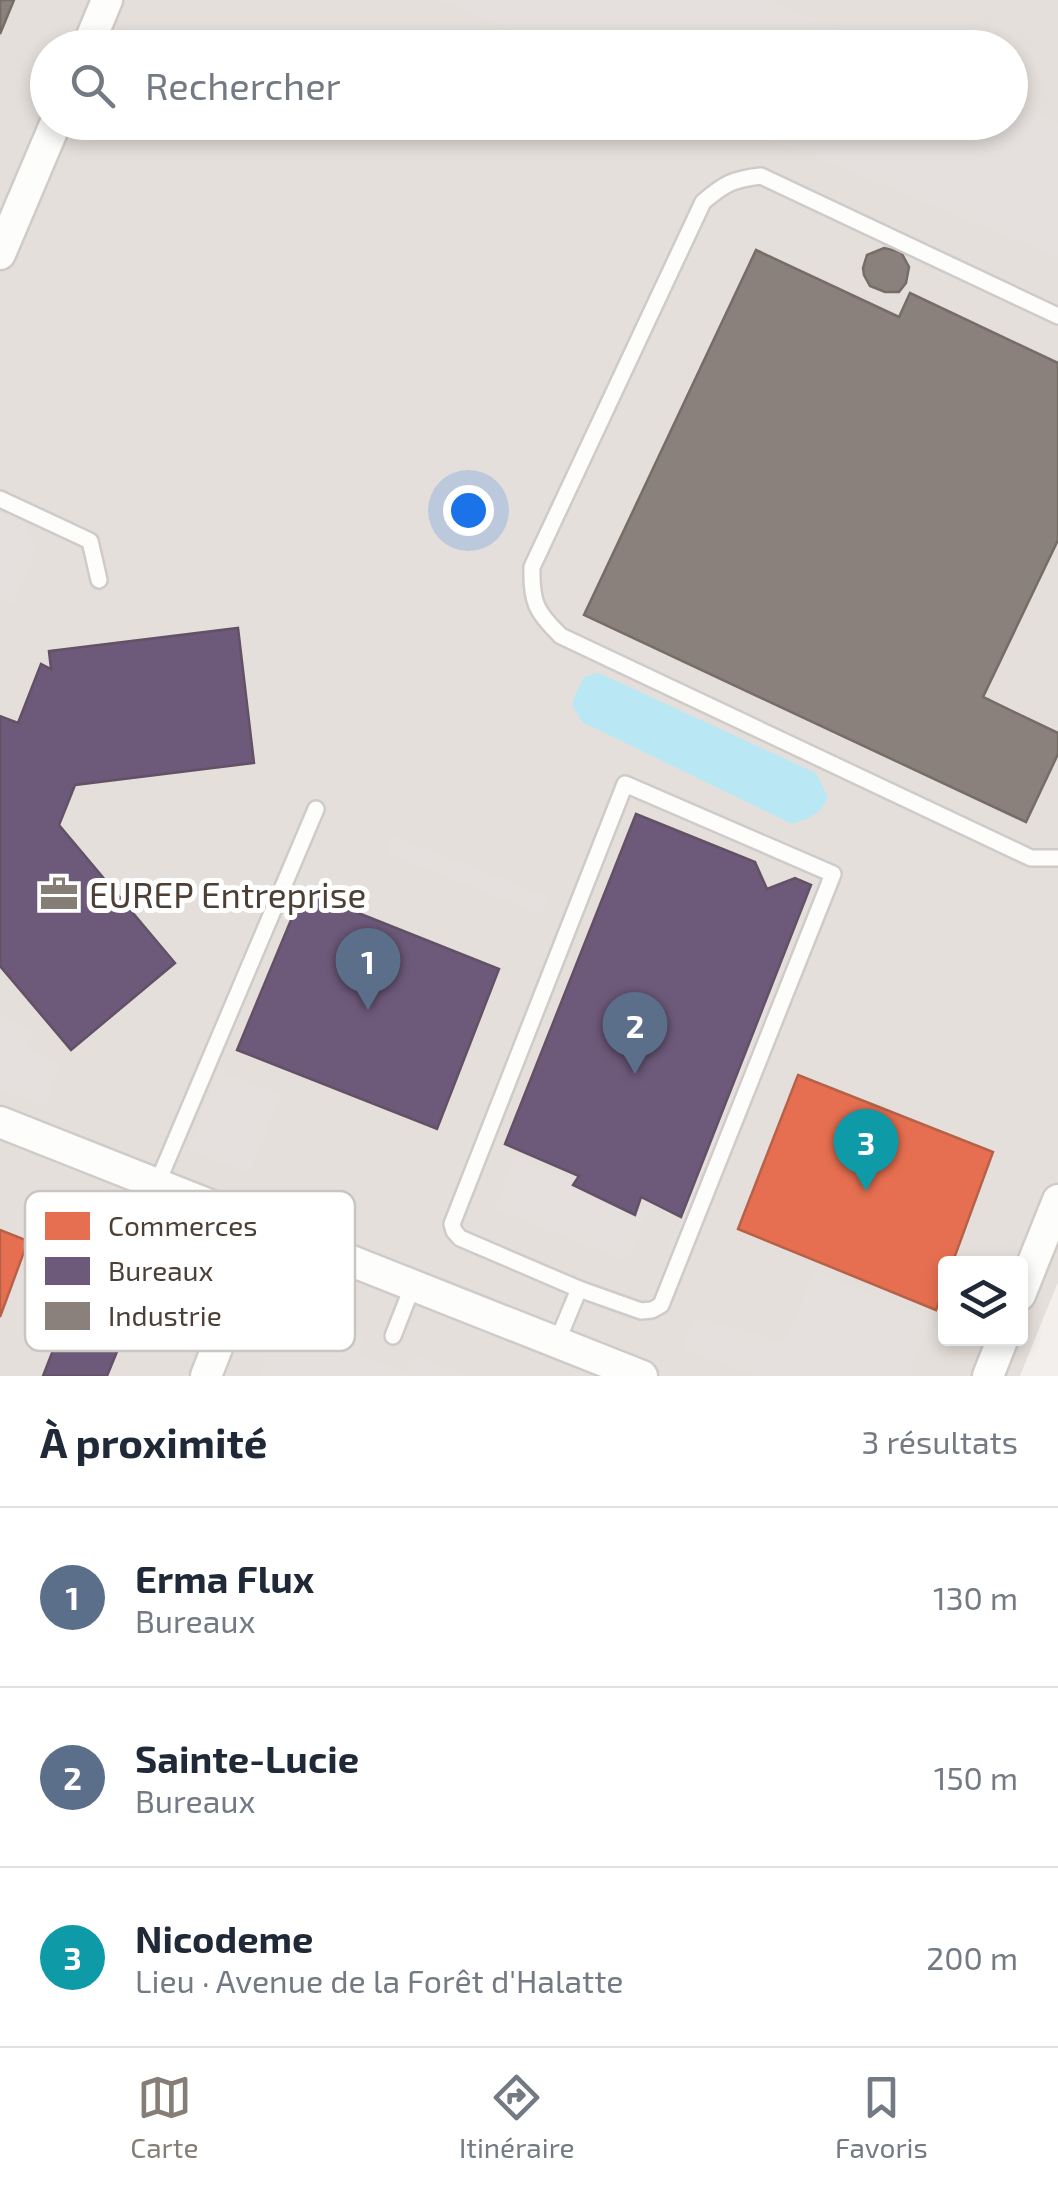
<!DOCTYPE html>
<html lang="fr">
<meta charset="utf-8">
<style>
body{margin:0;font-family:"Exo 2",sans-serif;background:#f6f6f7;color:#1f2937}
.controls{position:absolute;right:30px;bottom:30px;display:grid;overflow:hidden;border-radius:10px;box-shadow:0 5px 15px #0003}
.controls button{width:90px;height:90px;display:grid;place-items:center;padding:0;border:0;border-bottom:2px solid #e0e1e3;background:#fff;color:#1f2937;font:50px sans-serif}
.you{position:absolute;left:468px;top:510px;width:35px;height:35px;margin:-25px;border:8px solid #fff;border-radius:50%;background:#1a73e8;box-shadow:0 0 0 15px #1a73e833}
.badge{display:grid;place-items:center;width:65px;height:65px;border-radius:50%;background:#867d76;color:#fff;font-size:32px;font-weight:700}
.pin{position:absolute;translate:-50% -82px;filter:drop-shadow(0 2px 5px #0008)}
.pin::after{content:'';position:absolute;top:52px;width:35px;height:30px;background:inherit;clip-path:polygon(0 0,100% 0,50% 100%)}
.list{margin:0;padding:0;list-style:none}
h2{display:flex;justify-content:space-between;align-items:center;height:130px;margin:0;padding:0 40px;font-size:42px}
h2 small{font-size:32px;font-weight:400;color:#747a83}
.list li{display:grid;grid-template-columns:65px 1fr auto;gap:30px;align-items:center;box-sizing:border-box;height:180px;padding:0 40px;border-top:2px solid #e0e1e3}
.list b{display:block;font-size:38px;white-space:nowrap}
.list p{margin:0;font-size:32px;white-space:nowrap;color:#747a83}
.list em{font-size:32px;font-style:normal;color:#747a83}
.icon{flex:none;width:55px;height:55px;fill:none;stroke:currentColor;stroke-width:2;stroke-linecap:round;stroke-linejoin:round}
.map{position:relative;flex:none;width:1058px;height:1376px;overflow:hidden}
.search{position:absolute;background:#fff;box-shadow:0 5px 15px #0003;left:30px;right:30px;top:30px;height:110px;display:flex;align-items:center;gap:25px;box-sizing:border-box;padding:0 35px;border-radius:55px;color:#747a83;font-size:38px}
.sheet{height:670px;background:#fff}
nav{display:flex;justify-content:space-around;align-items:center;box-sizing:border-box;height:140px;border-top:2px solid #e0e1e3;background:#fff;font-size:28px;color:#747a83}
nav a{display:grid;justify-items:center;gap:5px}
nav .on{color:#867d76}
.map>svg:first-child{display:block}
</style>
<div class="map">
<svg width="1058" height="1376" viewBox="0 0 1058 1376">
<rect width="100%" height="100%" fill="#f3efec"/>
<path fill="#e5dfdb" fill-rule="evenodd" d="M0,0H1058V1282L1020,1376H0ZM48,48H1010V122H48ZM946,1264H1020V1338H946Z"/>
<g fill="#e5e0dd">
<polygon points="439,0 768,0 881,47 553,47"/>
<polygon points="1011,102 1058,122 1058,258 733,123 1010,122"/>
<polygon points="0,512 22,522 38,546 15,605 0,598"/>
<polygon points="392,835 549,897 542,915 385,853"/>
<polygon points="765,1004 774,1005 676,1255 666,1252"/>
<polygon points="0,1016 34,1031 28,1048 61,1063 46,1108 0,1089"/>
<polygon points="219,1071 281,1095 250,1174 188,1150"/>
<polygon points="514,1155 649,1212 628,1262 494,1209"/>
<polygon points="815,1272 932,1316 909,1376 754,1376 682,1349 695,1317 783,1342"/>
<polygon points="305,1311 366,1335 359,1354 405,1372 413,1354 470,1376 258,1376 280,1321 298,1328"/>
</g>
<path fill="#b9e8f4" d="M599,673L816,773L828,797C821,814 809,819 792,824L582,722L572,705L576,693L585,676Z"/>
<g fill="#e76f51" stroke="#b86149" stroke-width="2.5">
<polygon points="798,1075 993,1152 952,1264 946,1264 946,1282 936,1310 738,1229"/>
<polygon points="0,1230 28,1241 0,1317"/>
</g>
<g fill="#6d597a" stroke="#635166" stroke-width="2.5">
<polygon points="238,628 254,763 75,785 59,825 175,963 71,1050 0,966 0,716 18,723 41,664 51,669 49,651"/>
<polygon points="636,814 755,862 767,889 795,878 811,885 681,1217 641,1197 635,1215 573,1185 579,1176 505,1144"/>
<polygon points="303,891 499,969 437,1129 237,1050"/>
<polygon points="89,1258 146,1281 107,1376 43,1376"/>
</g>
<g fill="#8a817c" stroke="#776d67" stroke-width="2.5">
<polygon points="1,0 14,0 0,34 0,2"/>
<polygon points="884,248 901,252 909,267 906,283 899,292 885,292 870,286 864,275 863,268 867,255"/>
<polygon points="756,250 899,317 910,293 1058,363 1058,540 983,697 1058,733 1058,754 1026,822 584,615"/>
</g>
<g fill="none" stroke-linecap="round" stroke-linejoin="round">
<g stroke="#d0cbc8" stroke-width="20">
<g id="service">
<path d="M1058,316L761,176C733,179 724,184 703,202L532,567C531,602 536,612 561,636L1031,858H1058"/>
<polyline points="0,499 90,541 99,580"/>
<polygon points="625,784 833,874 661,1305 652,1310 641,1311 579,1289 460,1238 454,1231 452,1224"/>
<polyline points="157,1184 316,809"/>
<polyline points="393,1336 413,1285"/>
<polyline points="557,1342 579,1289"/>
</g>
</g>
<g stroke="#d0cbc8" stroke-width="35">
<g id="minor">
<polyline points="87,48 107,0"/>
<polyline points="0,254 56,122"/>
<polyline points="0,1122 642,1376"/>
<polyline points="1020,1295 1058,1200"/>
<polyline points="206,1376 264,1227"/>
<polyline points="988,1376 1003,1338"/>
</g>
</g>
<use href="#service" stroke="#fdfdfc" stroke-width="15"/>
<use href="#minor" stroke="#fdfdfc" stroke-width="30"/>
</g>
<defs>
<g id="office-bare" transform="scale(3)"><path d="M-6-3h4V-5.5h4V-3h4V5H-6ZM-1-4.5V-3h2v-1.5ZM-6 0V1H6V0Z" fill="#867d76" stroke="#fff" stroke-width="2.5" paint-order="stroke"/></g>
</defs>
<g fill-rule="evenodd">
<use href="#office-bare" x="59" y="894"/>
</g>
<g text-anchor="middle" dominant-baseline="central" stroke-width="10" stroke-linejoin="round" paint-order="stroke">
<g font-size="35" fill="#4b3f36" stroke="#fff" text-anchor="start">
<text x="89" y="894">EUREP Entreprise</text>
</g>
</g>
<rect x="25" y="1191" width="330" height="160" rx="15" fill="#fff" stroke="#c9c5c3" stroke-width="2.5"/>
<rect x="45" y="1212" width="45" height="28" fill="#e76f51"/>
<rect x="45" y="1257" width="45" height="28" fill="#6d597a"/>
<rect x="45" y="1302" width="45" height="28" fill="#8a817c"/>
<g font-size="28" fill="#4b3f36">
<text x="108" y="1236">Commerces</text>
<text x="108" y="1281">Bureaux</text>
<text x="108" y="1326">Industrie</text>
</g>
</svg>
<div class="controls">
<button><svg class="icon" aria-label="layers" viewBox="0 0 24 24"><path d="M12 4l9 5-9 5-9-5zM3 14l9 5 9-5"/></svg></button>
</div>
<div class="you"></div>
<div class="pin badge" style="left:368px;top:1010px;background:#5c6f8a">1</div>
<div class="pin badge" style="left:635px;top:1074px;background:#5c6f8a">2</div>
<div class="pin badge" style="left:866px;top:1191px;background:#0f9aa8">3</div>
<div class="search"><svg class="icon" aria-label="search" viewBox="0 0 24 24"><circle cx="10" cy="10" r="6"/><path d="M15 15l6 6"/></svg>Rechercher</div>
</div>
<section class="sheet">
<h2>À proximité<small>3 résultats</small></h2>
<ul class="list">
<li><span class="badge" style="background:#5c6f8a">1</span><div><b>Erma Flux</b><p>Bureaux</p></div><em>130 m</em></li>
<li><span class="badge" style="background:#5c6f8a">2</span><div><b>Sainte-Lucie</b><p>Bureaux</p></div><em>150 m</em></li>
<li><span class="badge" style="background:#0f9aa8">3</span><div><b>Nicodeme</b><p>Lieu · Avenue de la Forêt d'Halatte</p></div><em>200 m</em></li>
</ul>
</section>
<nav>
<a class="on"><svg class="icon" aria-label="map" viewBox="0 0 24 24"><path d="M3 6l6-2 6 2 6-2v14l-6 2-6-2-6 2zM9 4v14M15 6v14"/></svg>Carte</a>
<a><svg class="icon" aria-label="directions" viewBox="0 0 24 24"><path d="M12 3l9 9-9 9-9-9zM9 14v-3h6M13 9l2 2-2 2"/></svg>Itinéraire</a>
<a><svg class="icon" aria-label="saved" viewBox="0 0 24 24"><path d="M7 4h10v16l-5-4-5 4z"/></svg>Favoris</a>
</nav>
